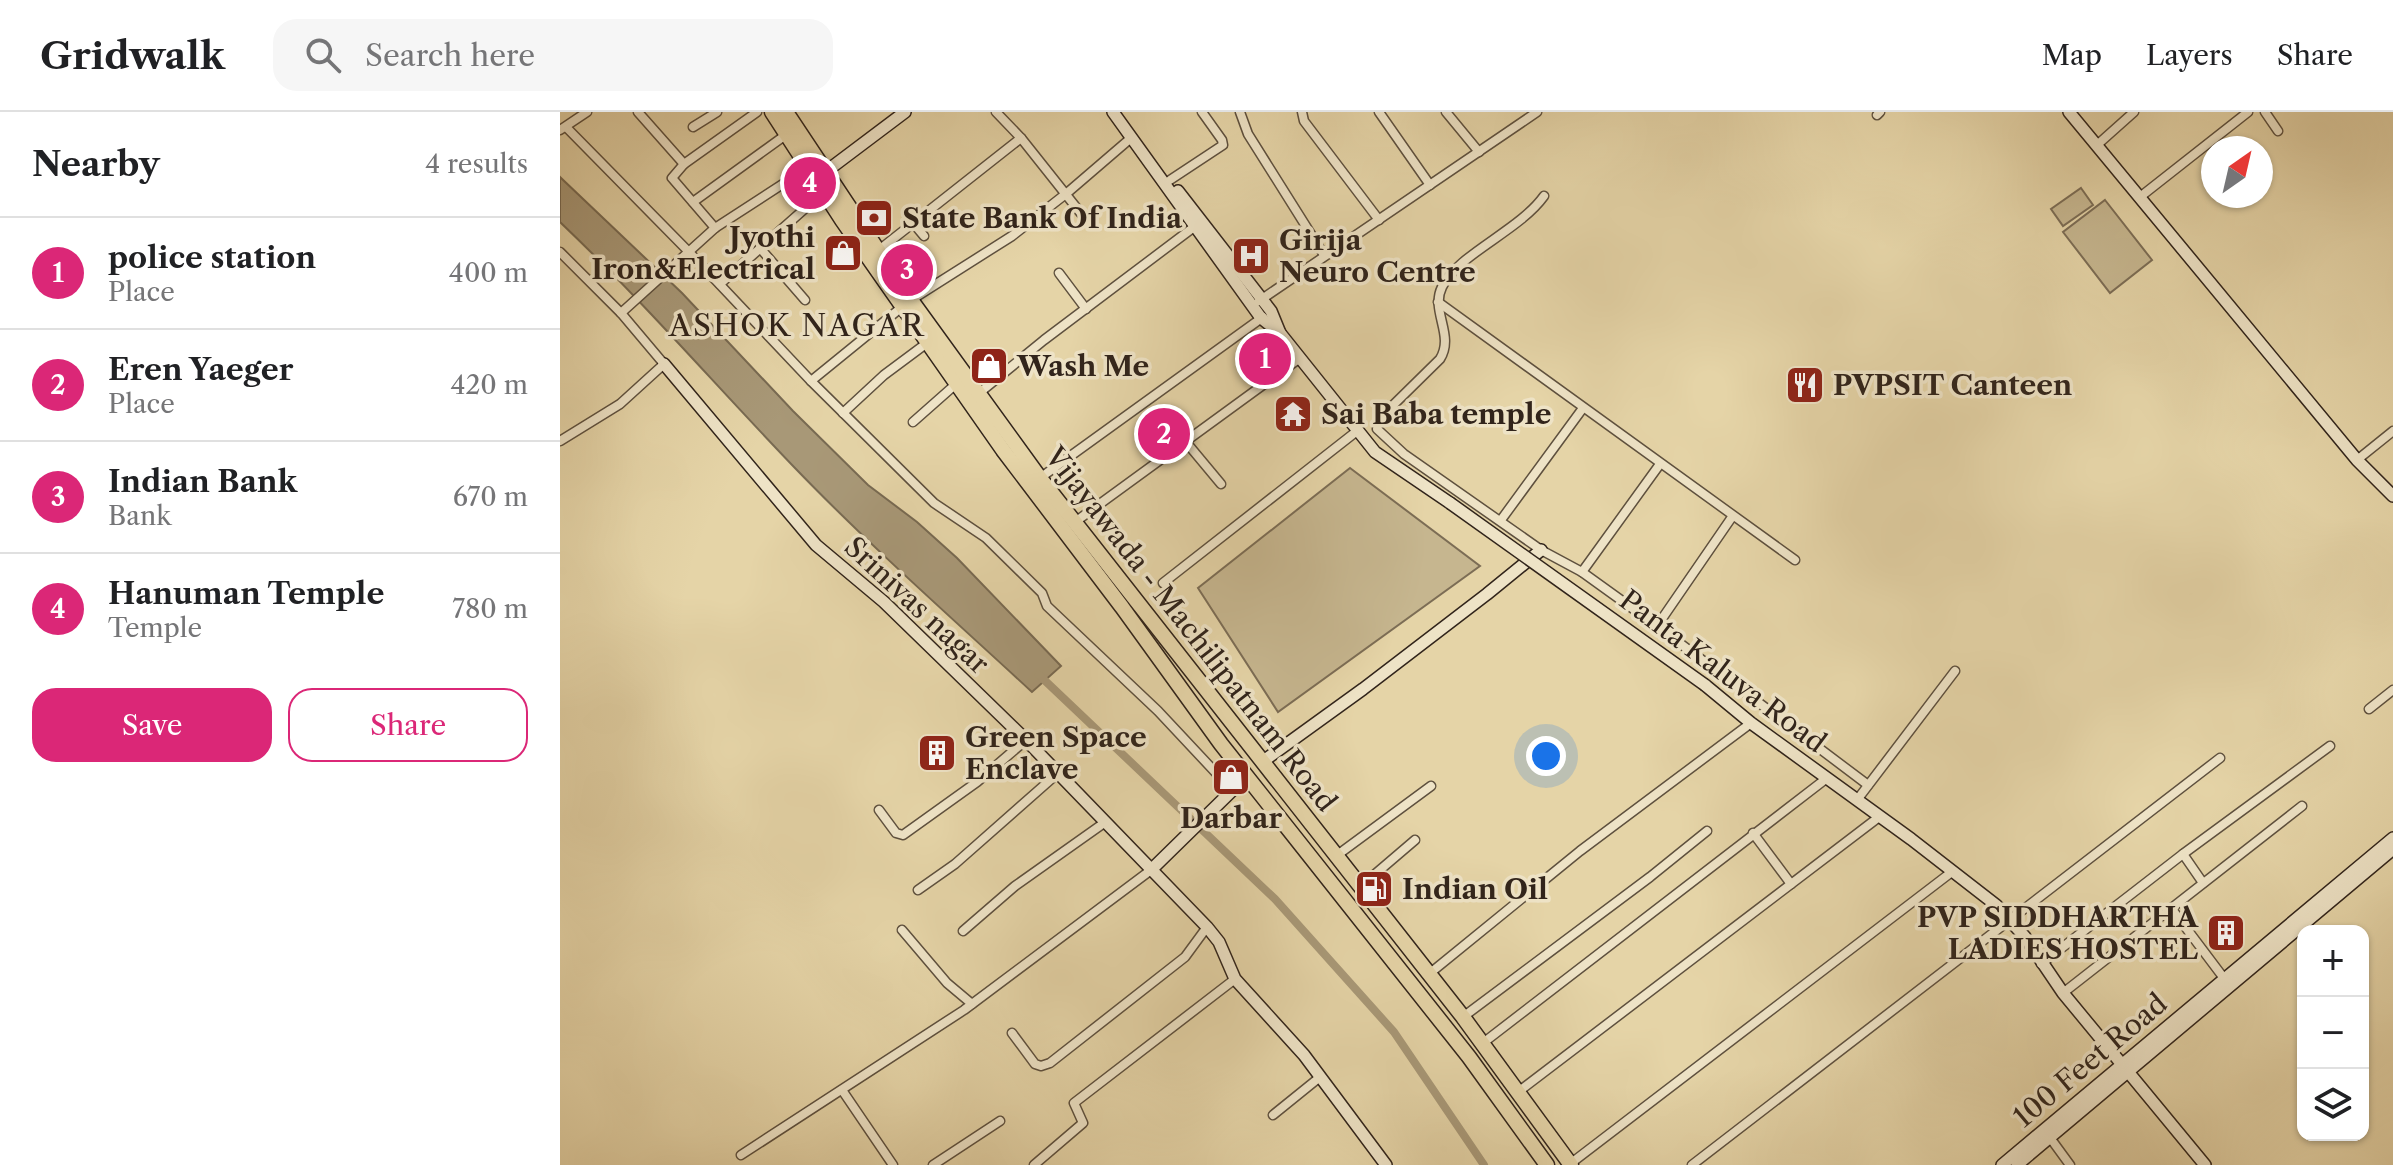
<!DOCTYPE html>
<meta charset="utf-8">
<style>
body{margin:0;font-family:"Libre Caslon Text",serif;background:#f6f6f6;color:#202124}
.controls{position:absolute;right:24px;bottom:24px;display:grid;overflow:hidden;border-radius:16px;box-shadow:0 2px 6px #0004}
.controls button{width:72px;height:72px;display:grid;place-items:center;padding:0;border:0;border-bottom:2px solid #e0e0e0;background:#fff;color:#202124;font:40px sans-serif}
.compass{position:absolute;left:1641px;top:24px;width:72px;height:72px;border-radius:50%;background:#fff;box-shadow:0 2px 6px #0004;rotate:34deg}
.you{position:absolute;left:986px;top:644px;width:28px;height:28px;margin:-20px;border:6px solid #fff;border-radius:50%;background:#1a73e8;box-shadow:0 0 0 12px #1a73e833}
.badge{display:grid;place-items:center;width:52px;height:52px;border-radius:50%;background:#db2777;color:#fff;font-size:26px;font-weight:700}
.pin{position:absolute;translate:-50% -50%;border:4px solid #fff;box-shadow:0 2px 8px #0006}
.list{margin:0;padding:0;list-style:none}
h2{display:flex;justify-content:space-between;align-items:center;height:104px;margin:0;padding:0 32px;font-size:34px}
h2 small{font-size:26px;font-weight:400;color:#757577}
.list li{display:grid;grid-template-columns:52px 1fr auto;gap:24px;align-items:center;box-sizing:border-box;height:112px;padding:0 32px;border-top:2px solid #e0e0e0}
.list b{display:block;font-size:30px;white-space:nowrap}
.list p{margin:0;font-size:26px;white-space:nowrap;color:#757577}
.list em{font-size:26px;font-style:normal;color:#757577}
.actions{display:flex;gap:16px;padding:24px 32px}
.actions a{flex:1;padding:18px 0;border:2px solid #db2777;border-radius:24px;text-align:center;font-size:28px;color:#db2777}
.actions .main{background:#db2777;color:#fff}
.icon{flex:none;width:44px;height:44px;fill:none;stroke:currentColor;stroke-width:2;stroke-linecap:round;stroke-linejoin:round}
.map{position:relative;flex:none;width:1833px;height:1053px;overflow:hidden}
header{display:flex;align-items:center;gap:48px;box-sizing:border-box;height:112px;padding:0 40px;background:#fff;border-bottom:2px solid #e0e0e0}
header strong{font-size:38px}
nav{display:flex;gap:44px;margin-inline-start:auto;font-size:28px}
.search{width:560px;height:72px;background:#f6f6f6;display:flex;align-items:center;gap:20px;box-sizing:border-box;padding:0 28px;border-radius:24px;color:#757577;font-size:30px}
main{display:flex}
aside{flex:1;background:#fff}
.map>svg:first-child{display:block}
</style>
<header>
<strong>Gridwalk</strong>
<div class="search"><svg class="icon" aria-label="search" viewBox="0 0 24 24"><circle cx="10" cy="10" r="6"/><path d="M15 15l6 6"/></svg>Search here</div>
<nav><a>Map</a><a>Layers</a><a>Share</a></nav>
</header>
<main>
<aside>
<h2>Nearby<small>4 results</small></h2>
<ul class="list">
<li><span class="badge">1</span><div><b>police station</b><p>Place</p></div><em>400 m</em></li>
<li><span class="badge">2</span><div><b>Eren Yaeger</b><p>Place</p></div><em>420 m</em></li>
<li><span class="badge">3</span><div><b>Indian Bank</b><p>Bank</p></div><em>670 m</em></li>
<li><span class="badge">4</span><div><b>Hanuman Temple</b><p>Temple</p></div><em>780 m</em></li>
</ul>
<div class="actions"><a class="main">Save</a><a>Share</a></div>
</aside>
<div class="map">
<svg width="1833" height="1053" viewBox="0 0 1833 1053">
<rect width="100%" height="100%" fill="#e5d4a7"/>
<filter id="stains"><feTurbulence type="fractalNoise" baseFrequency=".0025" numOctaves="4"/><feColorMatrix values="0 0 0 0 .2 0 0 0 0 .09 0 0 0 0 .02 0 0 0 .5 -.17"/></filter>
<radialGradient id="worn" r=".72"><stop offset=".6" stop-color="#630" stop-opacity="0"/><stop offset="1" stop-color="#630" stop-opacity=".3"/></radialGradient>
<g fill="#c6b68f" stroke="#7c6d55" stroke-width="2">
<polygon points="1521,76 1533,93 1503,114 1491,97"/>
<polygon points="1545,88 1592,148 1550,181 1503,120"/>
<polygon points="790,356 920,454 718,600 638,476"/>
</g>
<path fill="#a89877" stroke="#786a52" stroke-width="2" d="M0,65L122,181L233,299L308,373L357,410L397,446L501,554L472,580C392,506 310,434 234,355C156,274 82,188 0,110Z"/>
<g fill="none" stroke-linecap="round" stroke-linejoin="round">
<polyline stroke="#a89877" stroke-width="8" points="479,563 715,787 834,920 924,1053"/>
<g stroke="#5e503e" stroke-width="11">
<g id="street">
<polyline points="78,0 124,52 197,0"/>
<polyline points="436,0 461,26 527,109"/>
<polyline points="680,0 688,22 764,143"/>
<polyline points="742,0 744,9 819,108"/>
<polyline points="819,0 870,73"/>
<polyline points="886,0 919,40"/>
<polyline points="1705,0 1718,19"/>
<polyline points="1317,3 1320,0"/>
<polyline points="6,15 129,140 251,269 374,391 426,426 482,481 487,494 598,599 672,678"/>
<polyline points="133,15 157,0"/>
<polyline points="0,18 27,0"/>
<polyline points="1537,33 1574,0"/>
<polyline points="124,52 112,66 155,116"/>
<polyline points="610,68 663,33 662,28 642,0"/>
<path d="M984,84C959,119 898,142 882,175C870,199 895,223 880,247L820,306L817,317L844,342L981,438L1022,460L1097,514L1308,673"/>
<polyline points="1580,85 1688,0"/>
<polyline points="133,90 227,22"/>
<polyline points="354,112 364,124"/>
<polyline points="200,136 245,188"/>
<polyline points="319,138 461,26"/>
<polyline points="0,140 61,201 104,252 60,292 0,329"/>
<polyline points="499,161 526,197"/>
<polyline points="160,172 267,77"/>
<polyline points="351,188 452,124 507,81 571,26"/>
<polyline points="699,189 977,0"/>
<polyline points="878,190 1235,448"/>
<polyline points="61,201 155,116 249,55"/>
<polyline points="251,269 342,195"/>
<polyline points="418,282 484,228 634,115"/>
<polyline points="283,301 324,263 367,231"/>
<polyline points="353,310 396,272"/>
<polyline points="626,330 661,372"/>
<polyline points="1797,348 1833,319"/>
<polyline points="480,366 703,205"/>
<polyline points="941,408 1023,296"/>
<polyline points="515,410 740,246"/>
<polyline points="1022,460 1100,352"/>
<polyline points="603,471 797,319"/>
<polyline points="1097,514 1172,405"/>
<polyline points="1809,597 1833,578"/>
<polyline points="1297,688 1395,559"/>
<polyline points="319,698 336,721 343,723 417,670 466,628"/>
<polyline points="1193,721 1231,772"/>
<polyline points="1623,742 1643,771"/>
<polyline points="776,744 871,674"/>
<polyline points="800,775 855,728"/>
<polyline points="358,778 395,752 497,662"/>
<polyline points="1611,796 1663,865"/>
<polyline points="342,818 387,871 412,892"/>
<polyline points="403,819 455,774 544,711"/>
<polyline points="1481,852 1623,742 1770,634"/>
<polyline points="869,862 1020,739 1191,611"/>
<polyline points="1503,881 1742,694"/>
<polyline points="903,905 1090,765 1147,719"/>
<polyline points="452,921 475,952 481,954 490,951 625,845 647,815"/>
<polyline points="923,931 1267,666"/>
<polyline points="282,978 333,1053"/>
<polyline points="958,980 1319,705"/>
<polyline points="713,1003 760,965"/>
<polyline points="1491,1027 1510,1053"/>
<polyline points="181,1043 404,898 591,758"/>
<polyline points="1010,1052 1393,759"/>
<polyline points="373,1053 440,1009"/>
<polyline points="474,1053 523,1011 514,991 675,867"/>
<polyline points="1132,1053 1660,646"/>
</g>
</g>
<g stroke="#31241b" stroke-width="14">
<g id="secondary">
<polyline points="553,0 701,206 720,221 815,340 890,391"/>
<polyline points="1509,0 1797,348 1833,384"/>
<polyline points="260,64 345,0"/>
<polyline points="618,79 711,199 720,221"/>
<polyline points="104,252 256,433 324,490 466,628 647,815 659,830 675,867 744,943 826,1053"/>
<polyline points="1145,573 1191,611 1351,727 1436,793 1465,825 1503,881 1645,1053"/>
<polyline points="702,650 803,577 927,482 981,438"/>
<polyline points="591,758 687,664"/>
<polyline points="1442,1053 1833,726"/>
<polyline points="1457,1053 1833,737"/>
</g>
</g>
<g stroke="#31241b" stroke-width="17">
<g id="highway">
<polyline points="212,0 282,108 443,338 562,495 661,632 909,945 987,1053"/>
<polyline points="226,0 351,188 480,366 903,905 1011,1053"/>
</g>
</g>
<use href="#street" stroke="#eee3c6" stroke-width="8"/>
<use href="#secondary" stroke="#eee3c6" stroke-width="11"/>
<use href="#highway" stroke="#e5d4a7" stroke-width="14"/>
<g stroke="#31241b" stroke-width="14" stroke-linecap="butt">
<polyline id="secondary-bridge" points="890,391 1145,573"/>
</g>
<use href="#secondary-bridge" stroke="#eee3c6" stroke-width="11"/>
</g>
<defs>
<g id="bank-square" transform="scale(2)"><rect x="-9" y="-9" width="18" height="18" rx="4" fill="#8f2418" stroke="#eee3c6"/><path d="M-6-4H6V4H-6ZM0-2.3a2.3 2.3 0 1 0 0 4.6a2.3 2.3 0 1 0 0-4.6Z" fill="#fff"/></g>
<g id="shop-square" transform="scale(2)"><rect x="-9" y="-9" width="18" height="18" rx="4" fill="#8f2418" stroke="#eee3c6"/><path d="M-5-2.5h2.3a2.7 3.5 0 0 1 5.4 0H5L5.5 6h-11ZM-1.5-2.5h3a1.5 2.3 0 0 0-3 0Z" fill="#fff"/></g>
<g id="hospital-square" transform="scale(2)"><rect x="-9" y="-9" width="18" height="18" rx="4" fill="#8f2418" stroke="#eee3c6"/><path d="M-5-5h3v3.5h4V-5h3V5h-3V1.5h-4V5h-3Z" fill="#fff"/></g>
<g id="restaurant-square" transform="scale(2)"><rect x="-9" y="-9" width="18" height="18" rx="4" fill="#8f2418" stroke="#eee3c6"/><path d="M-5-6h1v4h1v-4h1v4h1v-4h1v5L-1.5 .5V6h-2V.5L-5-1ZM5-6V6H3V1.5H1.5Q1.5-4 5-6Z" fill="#fff"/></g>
<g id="temple-square" transform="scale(2)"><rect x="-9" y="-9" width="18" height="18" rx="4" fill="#8f2418" stroke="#eee3c6"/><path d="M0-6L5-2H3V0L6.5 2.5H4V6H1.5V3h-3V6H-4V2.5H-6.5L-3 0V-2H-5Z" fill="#fff"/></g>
<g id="building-square" transform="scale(2)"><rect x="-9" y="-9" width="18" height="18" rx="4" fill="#8f2418" stroke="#eee3c6"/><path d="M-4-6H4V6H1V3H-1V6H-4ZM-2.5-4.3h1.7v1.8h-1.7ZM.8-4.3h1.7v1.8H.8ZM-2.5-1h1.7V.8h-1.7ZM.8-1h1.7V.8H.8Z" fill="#fff"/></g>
<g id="fuel-square" transform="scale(2)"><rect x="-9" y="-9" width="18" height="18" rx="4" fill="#8f2418" stroke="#eee3c6"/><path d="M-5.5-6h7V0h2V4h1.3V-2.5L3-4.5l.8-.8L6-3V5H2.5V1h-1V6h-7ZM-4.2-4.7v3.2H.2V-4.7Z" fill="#fff"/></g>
</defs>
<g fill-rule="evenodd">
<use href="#bank-square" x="314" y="106"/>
<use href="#shop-square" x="283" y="141"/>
<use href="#hospital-square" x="691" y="144"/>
<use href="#shop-square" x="429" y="254"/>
<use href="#restaurant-square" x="1245" y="273"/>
<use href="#temple-square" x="733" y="302"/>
<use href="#building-square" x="377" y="641"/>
<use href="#shop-square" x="671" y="665"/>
<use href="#fuel-square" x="814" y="777"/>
<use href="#building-square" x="1666" y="821"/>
</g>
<g text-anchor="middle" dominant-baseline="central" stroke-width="7" stroke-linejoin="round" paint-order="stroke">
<g font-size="28" font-weight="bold" fill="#31241b" stroke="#eee3c6" text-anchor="start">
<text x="342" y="106">State Bank Of India</text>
<text x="255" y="125" text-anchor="end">Jyothi<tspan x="255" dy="32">Iron&amp;Electrical</tspan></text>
<text x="719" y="128">Girija<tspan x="719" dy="32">Neuro Centre</tspan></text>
<text x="457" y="254">Wash Me</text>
<text x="1273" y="273">PVPSIT Canteen</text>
<text x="761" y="302">Sai Baba temple</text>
<text x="405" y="625">Green Space<tspan x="405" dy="32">Enclave</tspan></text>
<text x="671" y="706" text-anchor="middle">Darbar</text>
<text x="842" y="777">Indian Oil</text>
<text x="1638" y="805" text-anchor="end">PVP SIDDHARTHA<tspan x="1638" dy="32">LADIES HOSTEL</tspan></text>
</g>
<g font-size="28" fill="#31241b" stroke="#eee3c6">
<text transform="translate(357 493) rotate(43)">Srinivas nagar</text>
<text transform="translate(631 517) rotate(52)">Vijayawada - Machilipatnam Road</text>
<text transform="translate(1163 559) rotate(37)">Panta Kaluva Road</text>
<text transform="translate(1530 948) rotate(-40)">100 Feet Road</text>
</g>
<g font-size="30" letter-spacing="2" fill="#31241b" stroke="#eee3c6">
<text x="237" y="213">ASHOK NAGAR</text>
</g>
</g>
<rect width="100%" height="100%" filter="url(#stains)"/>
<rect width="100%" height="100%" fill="url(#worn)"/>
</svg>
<div class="controls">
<button>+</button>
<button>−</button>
<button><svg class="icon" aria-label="layers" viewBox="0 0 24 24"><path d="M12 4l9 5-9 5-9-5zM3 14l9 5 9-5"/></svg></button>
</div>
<svg class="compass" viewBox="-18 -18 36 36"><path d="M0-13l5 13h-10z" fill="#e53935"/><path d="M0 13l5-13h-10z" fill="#757577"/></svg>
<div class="you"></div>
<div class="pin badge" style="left:705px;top:247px">1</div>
<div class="pin badge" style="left:604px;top:322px">2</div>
<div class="pin badge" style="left:347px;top:158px">3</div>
<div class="pin badge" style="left:250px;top:71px">4</div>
</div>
</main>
